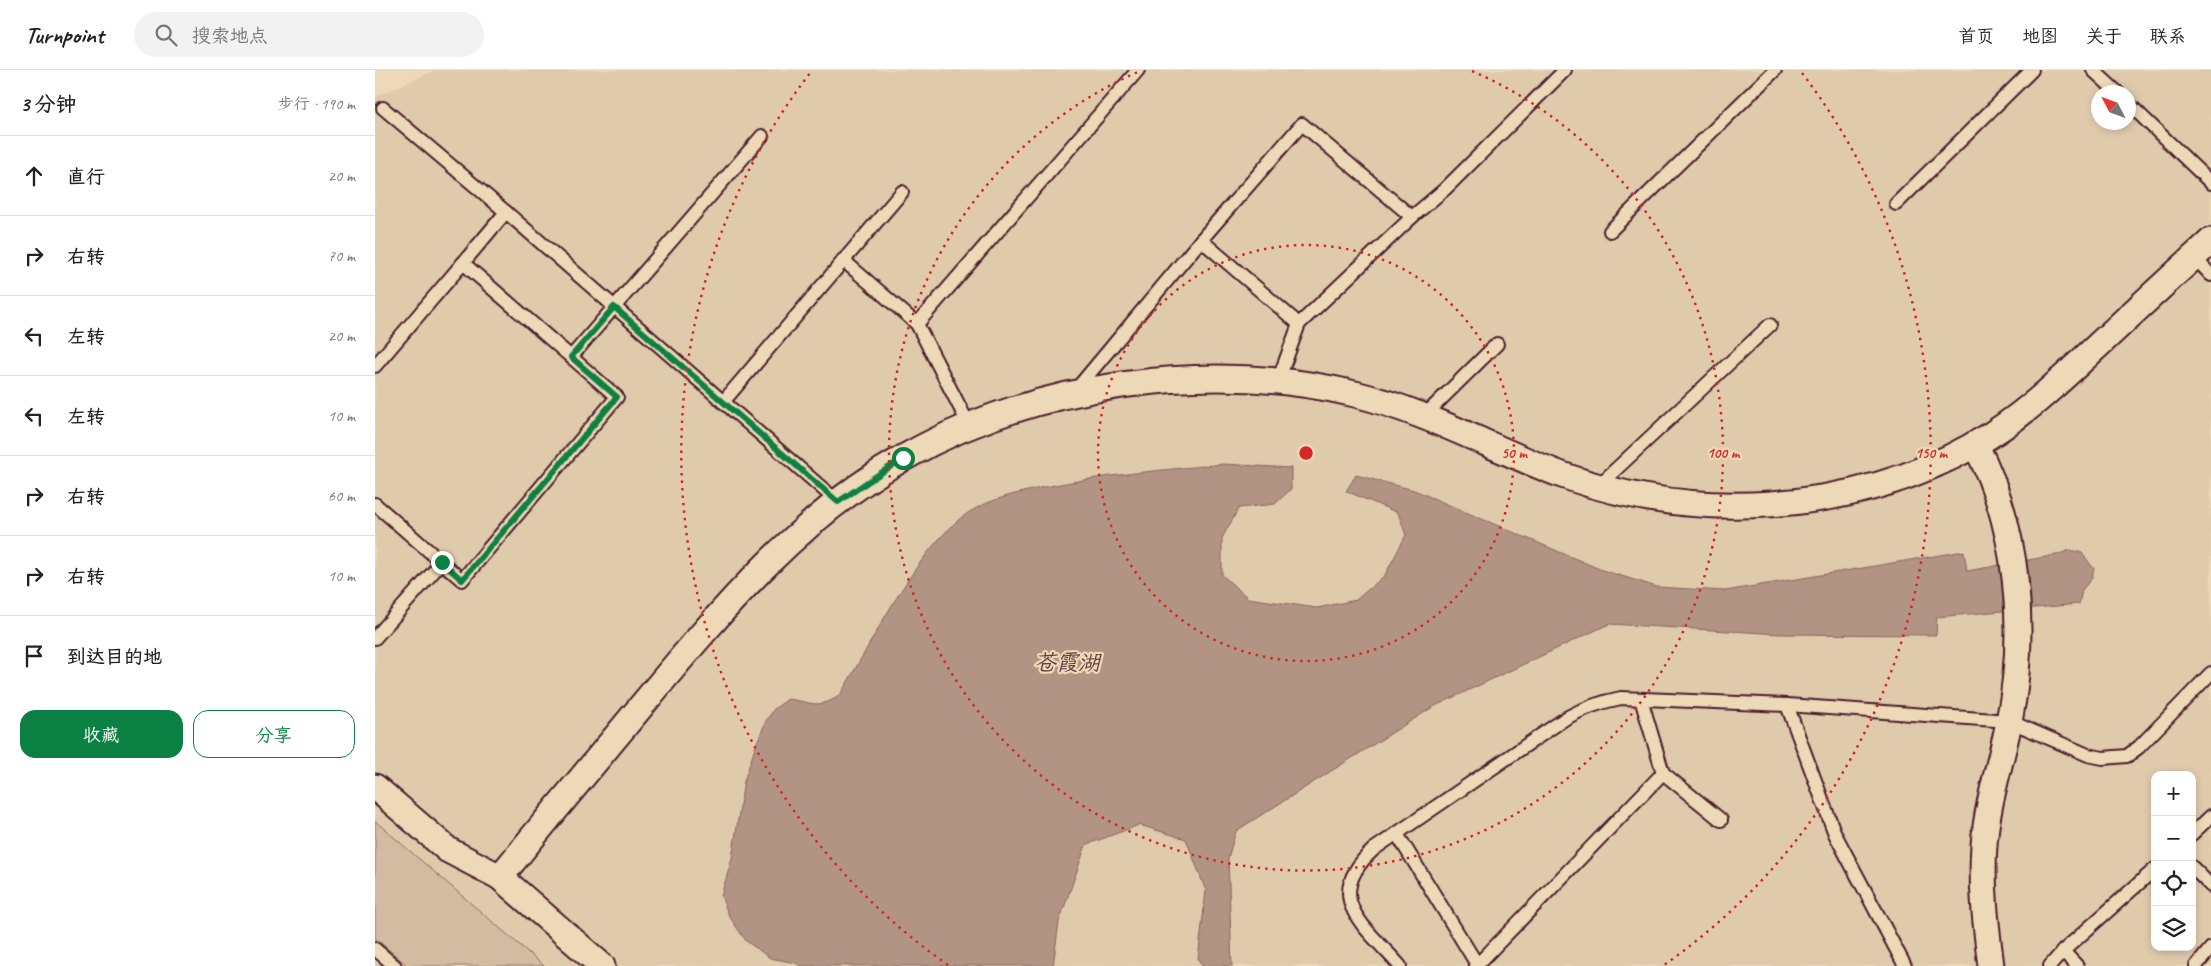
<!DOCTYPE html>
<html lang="zh">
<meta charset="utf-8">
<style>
body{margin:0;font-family:Caveat,"LXGW WenKai TC",sans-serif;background:#f2f2f2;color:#222}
.controls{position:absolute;right:15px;bottom:15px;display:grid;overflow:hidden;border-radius:10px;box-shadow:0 2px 8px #0003}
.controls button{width:45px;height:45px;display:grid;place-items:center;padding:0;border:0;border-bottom:1px solid #e0e0e0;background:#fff;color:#222;font:25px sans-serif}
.compass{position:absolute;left:1716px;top:15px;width:45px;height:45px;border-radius:50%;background:#fff;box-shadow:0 2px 8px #0003;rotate:311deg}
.stop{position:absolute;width:15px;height:15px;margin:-11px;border:4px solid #0b8043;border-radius:50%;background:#fff}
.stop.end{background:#0b8043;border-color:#fff;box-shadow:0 1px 5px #0008}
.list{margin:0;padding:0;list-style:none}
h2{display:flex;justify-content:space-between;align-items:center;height:65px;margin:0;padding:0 20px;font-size:21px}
h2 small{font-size:16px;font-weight:400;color:#767676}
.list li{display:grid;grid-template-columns:32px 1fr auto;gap:15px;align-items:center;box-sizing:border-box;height:80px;padding:0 20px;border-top:1px solid #e0e0e0}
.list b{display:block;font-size:19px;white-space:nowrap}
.list em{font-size:16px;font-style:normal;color:#767676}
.actions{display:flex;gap:10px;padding:15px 20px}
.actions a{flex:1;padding:11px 0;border:1px solid #0b8043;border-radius:15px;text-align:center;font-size:18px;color:#0b8043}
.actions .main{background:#0b8043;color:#fff}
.icon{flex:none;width:28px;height:28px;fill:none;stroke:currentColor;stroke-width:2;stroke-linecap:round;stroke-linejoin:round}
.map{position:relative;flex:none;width:1836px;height:896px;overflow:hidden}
header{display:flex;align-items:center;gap:30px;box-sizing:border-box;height:70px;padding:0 25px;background:#fff;border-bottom:1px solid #e0e0e0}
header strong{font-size:24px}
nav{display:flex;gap:28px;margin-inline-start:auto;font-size:18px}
.search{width:350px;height:45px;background:#f2f2f2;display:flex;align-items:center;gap:12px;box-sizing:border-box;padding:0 18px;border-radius:28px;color:#767676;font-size:19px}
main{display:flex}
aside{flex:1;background:#fff}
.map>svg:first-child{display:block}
</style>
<header>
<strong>Turnpoint</strong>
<div class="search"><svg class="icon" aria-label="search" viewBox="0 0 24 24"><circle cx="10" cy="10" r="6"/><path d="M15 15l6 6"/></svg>搜索地点</div>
<nav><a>首页</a><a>地图</a><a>关于</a><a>联系</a></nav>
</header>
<main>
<aside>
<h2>3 分钟<small>步行 · 190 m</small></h2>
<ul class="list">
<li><svg class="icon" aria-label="ahead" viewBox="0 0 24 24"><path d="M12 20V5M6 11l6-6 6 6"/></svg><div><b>直行</b></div><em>20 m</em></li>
<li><svg class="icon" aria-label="right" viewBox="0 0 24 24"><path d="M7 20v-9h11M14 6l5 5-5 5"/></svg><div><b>右转</b></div><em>70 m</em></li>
<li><svg class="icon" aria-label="left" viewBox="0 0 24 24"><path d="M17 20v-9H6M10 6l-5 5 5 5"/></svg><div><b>左转</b></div><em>20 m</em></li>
<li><svg class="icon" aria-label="left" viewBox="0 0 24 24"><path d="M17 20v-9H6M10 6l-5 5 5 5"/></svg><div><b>左转</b></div><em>10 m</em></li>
<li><svg class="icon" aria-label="right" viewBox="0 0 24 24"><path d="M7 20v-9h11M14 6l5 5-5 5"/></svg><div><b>右转</b></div><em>60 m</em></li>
<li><svg class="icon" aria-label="right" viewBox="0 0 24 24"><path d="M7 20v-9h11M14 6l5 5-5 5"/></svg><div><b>右转</b></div><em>10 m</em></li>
<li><svg class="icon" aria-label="arrive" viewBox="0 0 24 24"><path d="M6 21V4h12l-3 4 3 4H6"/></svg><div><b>到达目的地</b></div></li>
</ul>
<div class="actions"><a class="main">收藏</a><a>分享</a></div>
</aside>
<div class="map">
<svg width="1836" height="896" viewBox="0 0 1836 896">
<rect width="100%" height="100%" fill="#edd9b7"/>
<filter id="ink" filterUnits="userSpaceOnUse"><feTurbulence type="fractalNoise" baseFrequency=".02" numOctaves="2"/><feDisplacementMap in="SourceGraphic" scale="10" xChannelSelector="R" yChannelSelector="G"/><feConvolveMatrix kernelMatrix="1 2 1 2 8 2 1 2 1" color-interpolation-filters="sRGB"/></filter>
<g filter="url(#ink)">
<path fill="#e0caac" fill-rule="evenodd" d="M60,0H1836V896H0V27ZM1724,22H1754V52H1724ZM1780,705H1817V877H1780Z"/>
<polygon fill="#d2bba0" stroke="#8e6d66" points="0,751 169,896 33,896 0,868"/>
<path fill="#b19483" stroke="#886560" d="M849,394L916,398V419L900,434L864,438L847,468V505L873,528L942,538L981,530L1010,505L1031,465L1023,443L971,421L981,405L1039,420L1227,500L1282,517L1350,521L1589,481L1592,501L1681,485L1695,480L1707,483L1719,499L1717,508L1707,520L1704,534L1562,547L1561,565L1405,564L1234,554L1058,637L861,761L853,788L857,896H827L823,889L831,821L811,769L764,755L711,775L684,852L678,896H425L421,893L395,888L371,871L354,846L346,826L357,788L369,711L381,675L391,651L399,639L413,629C437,632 444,640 465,625C498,570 535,493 581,452C605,431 635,425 665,418C726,405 787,400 849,394Z"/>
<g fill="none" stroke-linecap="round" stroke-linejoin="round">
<g stroke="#4a1f2b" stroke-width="16">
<g id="lane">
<polyline points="1718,0 1742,22"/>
<polyline points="1754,34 1836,113"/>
<polyline points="8,38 131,142 463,432"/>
<polyline points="1521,134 1657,0"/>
<polyline points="1235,161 1400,0"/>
<polyline points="826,170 924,254"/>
<polyline points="1819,187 1836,205"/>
<polyline points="468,190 542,254 594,355"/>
<polyline points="88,193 131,142"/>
<polyline points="542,254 763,0"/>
<polyline points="196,287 387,66"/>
<polyline points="0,296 88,193 242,327 87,510 0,434"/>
<polyline points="903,311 924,254 1037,147 1070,119 1190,0"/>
<polyline points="699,322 826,170 927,54 1037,147"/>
<polyline points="348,332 527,122"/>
<polyline points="1049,346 1122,274"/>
<polyline points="1223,416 1395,255"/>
<polyline points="0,568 67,492"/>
<polyline points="1266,629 1288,703 1346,750"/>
<polyline points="1412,635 1460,764 1530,896"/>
<polyline points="1022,764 1103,896"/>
<polyline points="1817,764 1836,746"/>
<polyline points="1817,797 1836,816"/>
<polyline points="0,879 20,896"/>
<polyline points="1688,881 1702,896"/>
<path d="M1025,896C990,856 945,828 999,779L1191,648C1209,638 1225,632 1246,628L1412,635L1634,651L1713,685L1728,688L1752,686L1764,677L1836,603"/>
<polyline points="1101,896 1288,703"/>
<polyline points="1675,896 1688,881 1780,799"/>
<polyline points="1821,896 1836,878"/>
</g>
</g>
<g stroke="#4a1f2b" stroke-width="29">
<g id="street">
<path d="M1600,374C1644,457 1652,561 1634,652C1626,693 1612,733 1609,775C1606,815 1611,856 1616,896"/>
<polyline points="0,717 73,780 125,807 227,896"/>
<path d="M125,807C174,747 224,687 273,628C348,538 426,445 530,387C661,313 834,289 980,324C1053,342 1118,379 1187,405C1319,453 1476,444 1599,375C1649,347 1690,306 1732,267C1766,235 1801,203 1836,171"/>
</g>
</g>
<use href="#lane" stroke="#edd9b7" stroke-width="12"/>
<use href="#street" stroke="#edd9b7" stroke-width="25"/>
</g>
</g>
<g fill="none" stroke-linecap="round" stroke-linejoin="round" filter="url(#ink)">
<polyline stroke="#0b8043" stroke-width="6" points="67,492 87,510 242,327 196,287 239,237 463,432 528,388"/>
</g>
<g fill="none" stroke="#d62828" stroke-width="2.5" stroke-dasharray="2.5 5">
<circle cx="931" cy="383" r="208"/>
<path d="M1097 1A417 417 0 1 1 765 1"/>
<path d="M573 895A625 625 0 0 1 435 3M1427 3A625 625 0 0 1 1289 895"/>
</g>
<g text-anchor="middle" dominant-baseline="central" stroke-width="4.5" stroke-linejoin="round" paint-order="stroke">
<g font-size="22" font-style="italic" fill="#643c41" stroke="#edd9b7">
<text x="692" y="593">苍霞湖</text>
</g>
</g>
<circle cx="931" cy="383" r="8" fill="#d62828" stroke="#edd9b7" stroke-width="2.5"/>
<g font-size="15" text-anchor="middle" font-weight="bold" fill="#d62828" stroke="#edd9b7" stroke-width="4.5" stroke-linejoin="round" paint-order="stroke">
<text x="1139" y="388">50 m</text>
<text x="1348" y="388">100 m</text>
<text x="1556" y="388">150 m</text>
</g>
</svg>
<div class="controls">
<button>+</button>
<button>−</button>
<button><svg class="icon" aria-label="locate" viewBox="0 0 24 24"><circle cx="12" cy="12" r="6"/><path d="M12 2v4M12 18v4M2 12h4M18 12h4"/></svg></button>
<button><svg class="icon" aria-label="layers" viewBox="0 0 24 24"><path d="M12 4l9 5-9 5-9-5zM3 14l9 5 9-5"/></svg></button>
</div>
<svg class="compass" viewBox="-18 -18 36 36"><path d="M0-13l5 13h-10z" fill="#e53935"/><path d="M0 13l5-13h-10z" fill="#767676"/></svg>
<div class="stop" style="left:528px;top:388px"></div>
<div class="stop end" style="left:67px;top:492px"></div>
</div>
</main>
